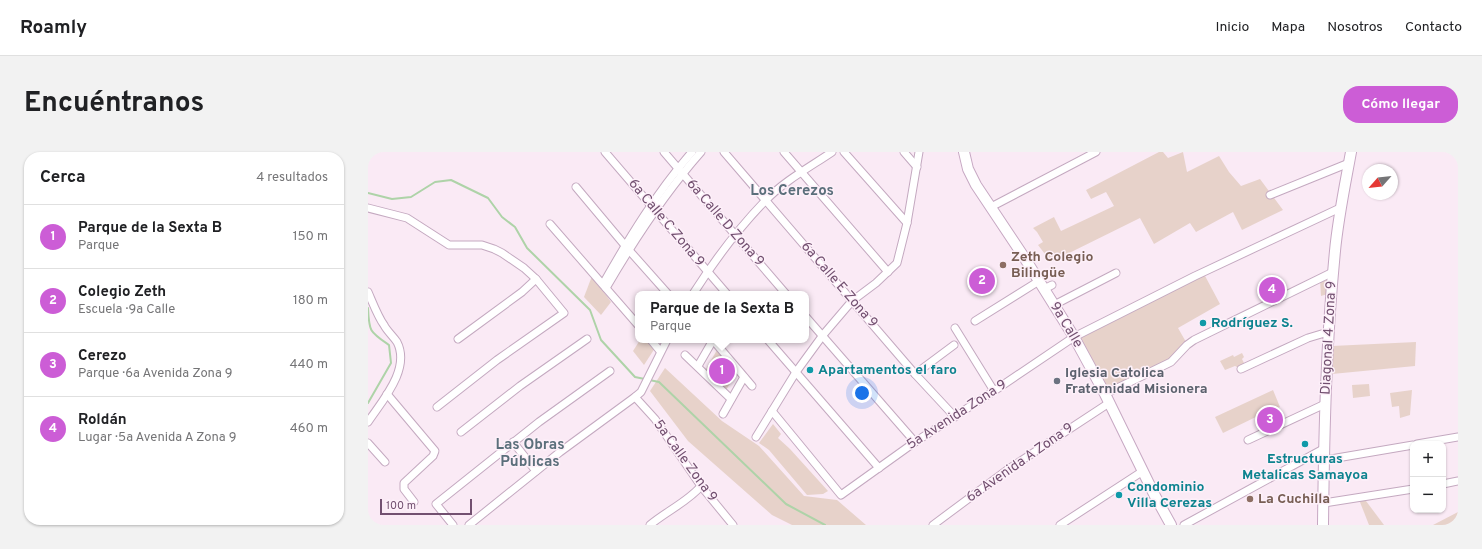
<!DOCTYPE html>
<html lang="es">
<meta charset="utf-8">
<style>
body{margin:0;font-family:Overpass,sans-serif;background:#f2f2f2;color:#202124}
.controls{position:absolute;right:12px;bottom:12px;display:grid;overflow:hidden;border-radius:8px;box-shadow:0 1px 3px #0004}
.controls button{width:36px;height:36px;display:grid;place-items:center;padding:0;border:0;border-bottom:1px solid #e0e0e0;background:#fff;color:#202124;font:20px sans-serif}
.compass{position:absolute;left:994px;top:12px;width:36px;height:36px;border-radius:50%;background:#fff;box-shadow:0 1px 3px #0004;rotate:243deg}
.scale{position:absolute;left:12px;bottom:10px;width:92px;box-sizing:border-box;padding-left:4px;border:2px solid #725070;border-top:0;font-size:11px;line-height:14px;white-space:nowrap;color:#725070;-webkit-text-stroke:3px #fdf0f9;paint-order:stroke}
.you{position:absolute;left:494px;top:241px;width:14px;height:14px;margin:-10px;border:3px solid #fff;border-radius:50%;background:#1a73e8;box-shadow:0 0 0 6px #1a73e833}
.badge{display:grid;place-items:center;width:26px;height:26px;border-radius:50%;background:#cc5dd6;color:#fff;font-size:13px;font-weight:700}
.pin{position:absolute;translate:-50% -50%;border:2px solid #fff;box-shadow:0 1px 4px #0006}
.popup{position:absolute;left:267px;top:139px;width:174px;height:52px;box-sizing:border-box;display:grid;place-content:center;border-radius:8px;background:#fff;filter:drop-shadow(0 1px 3px #0005);font-size:13px;white-space:nowrap;color:#757577}
.popup b{font-size:15px;color:#202124}
.popup::after{content:'';position:absolute;left:50%;top:100%;margin-left:-8px;border:8px solid transparent;border-top-color:#fff}
.list{margin:0;padding:0;list-style:none}
h2{display:flex;justify-content:space-between;align-items:center;height:52px;margin:0;padding:0 16px;font-size:17px}
h2 small{font-size:13px;font-weight:400;color:#757577}
.list li{display:grid;grid-template-columns:26px 1fr auto;gap:12px;align-items:center;box-sizing:border-box;height:64px;padding:0 16px;border-top:1px solid #e0e0e0}
.list b{display:block;font-size:15px;white-space:nowrap}
.list p{margin:0;font-size:13px;white-space:nowrap;color:#757577}
.list em{font-size:13px;font-style:normal;color:#757577}
.map{position:relative;flex:none;width:1090px;height:373px;overflow:hidden;border-radius:16px}
header{display:flex;align-items:center;gap:24px;box-sizing:border-box;height:56px;padding:0 20px;background:#fff;border-bottom:1px solid #e0e0e0}
header strong{font-size:19px}
nav{display:flex;gap:22px;margin-inline-start:auto;font-size:14px}
.intro{display:flex;align-items:center;justify-content:space-between;box-sizing:border-box;height:96px;padding:0 24px}
h1{margin:0;font-size:28px}
.button{padding:10px 18px;border-radius:16px;background:#cc5dd6;color:#fff;font-size:14px;font-weight:700}
main{display:flex;gap:24px;padding:0 24px}
aside{flex:1;background:#fff;border-radius:16px;box-shadow:0 1px 3px #0004}
.map>svg:first-child{display:block}
</style>
<header>
<strong>Roamly</strong>
<nav><a>Inicio</a><a>Mapa</a><a>Nosotros</a><a>Contacto</a></nav>
</header>
<div class="intro"><h1>Encuéntranos</h1><a class="button">Cómo llegar</a></div>
<main>
<aside>
<h2>Cerca<small>4 resultados</small></h2>
<ul class="list">
<li><span class="badge">1</span><div><b>Parque de la Sexta B</b><p>Parque</p></div><em>150 m</em></li>
<li><span class="badge">2</span><div><b>Colegio Zeth</b><p>Escuela · 9a Calle</p></div><em>180 m</em></li>
<li><span class="badge">3</span><div><b>Cerezo</b><p>Parque · 6a Avenida Zona 9</p></div><em>440 m</em></li>
<li><span class="badge">4</span><div><b>Roldán</b><p>Lugar · 5a Avenida A Zona 9</p></div><em>460 m</em></li>
</ul>
</aside>
<div class="map">
<svg width="1090" height="373" viewBox="0 0 1090 373">
<rect width="100%" height="100%" fill="#faeaf5"/>
<g fill="#e7d2ca">
<polygon points="791,0 795,0 800,6 815,0 819,20 851,4 861,20 873,34 892,27 915,58 874,78 865,60 828,80 822,71 786,92 772,66 683,110 670,93 675,90 669,80 665,76 686,65 693,79 746,54 738,40 723,47 718,38"/>
<polygon points="836,122 852,152 810,176 818,190 804,207 738,239 709,186"/>
<polygon points="964,122 963,141 953,144 952,128"/>
<polygon points="224,124 243,150 233,163 216,145"/>
<polygon points="272,188 279,188 287,196 276,213 265,199"/>
<polygon points="1048,190 1047,214 964,222 964,194"/>
<polygon points="349,198 369,220 358,238 338,217"/>
<polygon points="874,201 876,205 874,207 878,215 873,217 867,214 857,218 852,209 865,203 866,205"/>
<polygon points="297,216 354,269 391,294 436,344 469,348 498,373 424,373 404,363 320,289 282,239"/>
<polygon points="1001,232 1002,244 985,246 984,233"/>
<polygon points="905,238 912,255 904,258 911,273 902,278 894,262 855,281 847,265"/>
<polygon points="1044,238 1042,263 1032,266 1031,254 1024,255 1022,241"/>
<polygon points="405,272 413,282 410,286 422,297 460,339 455,342 439,343 401,298 391,291"/>
<polygon points="990,345 995,345 1016,373 1001,373"/>
<polygon points="1090,360 1090,373 1065,373"/>
</g>
<g fill="none" stroke-linecap="round" stroke-linejoin="round">
<g stroke="#aed3a8" stroke-width="2">
<polyline points="0,41 24,47 43,45 67,30 83,28 120,46 134,65 147,75 159,96 222,158 233,188 267,225 291,230 418,352 457,373"/>
<path d="M0,156C1,180 2,180 21,193L23,211L0,251"/>
</g>
<g stroke="#c4a9c0" stroke-width="9">
<g id="street">
<polyline points="237,0 359,142"/>
<polyline points="296,0 418,142"/>
<polyline points="356,0 547,222 587,265"/>
<polyline points="416,0 520,120"/>
<polyline points="476,0 539,71"/>
<polyline points="536,0 549,15"/>
<polyline points="208,35 260,97 300,142"/>
<polyline points="902,43 981,11"/>
<polyline points="623,55 728,0"/>
<polyline points="0,56 39,66 81,93 114,93 126,97 134,101 156,116 168,127 196,161 129,208 69,255"/>
<polyline points="182,72 270,173"/>
<path d="M235,132C261,86 289,40 324,0"/>
<path d="M238,136C266,88 296,42 333,0"/>
<polyline points="676,137 684,133"/>
<path d="M0,140C4,149 10,165 16,173C19,179 25,184 29,190C43,217 14,249 0,270"/>
<path d="M325,142C346,109 370,77 397,49C416,29 442,15 464,0"/>
<polyline points="686,153 748,121"/>
<polyline points="438,165 547,290"/>
<polyline points="607,169 671,129"/>
<polyline points="587,176 626,239"/>
<polyline points="90,187 154,140 168,127"/>
<polyline points="283,188 292,199"/>
<polyline points="345,188 384,234"/>
<polyline points="400,188 511,316"/>
<polyline points="317,203 363,247"/>
<polyline points="330,214 345,188"/>
<polyline points="873,217 940,186 960,180"/>
<polyline points="547,222 586,193"/>
<polyline points="19,242 67,299 65,304 36,331 36,337 46,350"/>
<polyline points="737,242 803,210 819,193 826,188 965,120"/>
<polyline points="267,245 287,267 333,334 365,373"/>
<polyline points="404,259 473,343 547,290 626,239 706,185 827,124 972,56"/>
<polyline points="355,262 376,225"/>
<polyline points="93,280 152,234 219,187"/>
<polyline points="388,285 428,220 455,183 484,149 508,131 529,111 539,71 551,0"/>
<polyline points="880,288 957,252"/>
<polyline points="145,290 168,319"/>
<polyline points="0,291 17,310"/>
<polyline points="1049,292 1090,285"/>
<polyline points="957,308 1045,293"/>
<polyline points="1075,332 1090,329"/>
<polyline points="956,351 1045,337"/>
<polyline points="85,373 68,352 171,270 242,219"/>
<polyline points="101,373 192,300 267,245 273,240 299,188"/>
<path d="M282,373C297,360 321,349 333,334"/>
<polyline points="565,373 639,318 741,251"/>
<polyline points="692,373 775,319"/>
<polyline points="816,373 957,296"/>
</g>
</g>
<g stroke="#c7a8c3" stroke-width="12">
<g id="secondary">
<polyline points="596,0 600,17 608,33 656,105 706,185 737,242 787,344 803,373"/>
<path d="M955,373C956,282 958,190 967,99C970,66 977,33 983,0"/>
</g>
</g>
<use href="#street" stroke="#fff" stroke-width="7"/>
<use href="#secondary" stroke="#fff" stroke-width="10"/>
</g>
<g fill="#8d6e63" stroke="#fdf0f9" stroke-width="1.5">
<circle cx="635" cy="113" r="4"/>
<circle cx="882" cy="347" r="4"/>
</g>
<g fill="#0f9aa8" stroke="#fdf0f9" stroke-width="1.5">
<circle cx="835" cy="171" r="4"/>
<circle cx="442" cy="218" r="4"/>
<circle cx="937" cy="292" r="4"/>
<circle cx="751" cy="343" r="4"/>
</g>
<circle fill="#6b7280" stroke="#fdf0f9" stroke-width="1.5" cx="689" cy="229" r="4"/>
<g text-anchor="middle" dominant-baseline="central" stroke-width="3" stroke-linejoin="round" paint-order="stroke">
<g font-size="14" fill="#725070" stroke="#fdf0f9">
<text transform="translate(298 71) rotate(50)">6a Calle C Zona 9</text>
<text transform="translate(357 71) rotate(49)">6a Calle D Zona 9</text>
<text transform="translate(471 133) rotate(49)">6a Calle E Zona 9</text>
<text transform="translate(698 173) rotate(59)">9a Calle</text>
<text transform="translate(961 186) rotate(-87)">Diagonal 4 Zona 9</text>
<text transform="translate(589 263) rotate(-33)">5a Avenida Zona 9</text>
<text transform="translate(317 309) rotate(54)">5a Calle Zona 9</text>
<text transform="translate(652 311) rotate(-35)">6a Avenida A Zona 9</text>
</g>
<g font-size="14" font-weight="bold" fill="#785e54" stroke="#fdf0f9" text-anchor="start">
<text x="643" y="105">Zeth Colegio<tspan x="643" dy="16">Bilingüe</tspan></text>
<text x="890" y="347">La Cuchilla</text>
</g>
<g font-size="14" font-weight="bold" fill="#0d838f" stroke="#fdf0f9" text-anchor="start">
<text x="843" y="171">Rodríguez S.</text>
<text x="450" y="218">Apartamentos el faro</text>
<text x="937" y="307" text-anchor="middle">Estructuras<tspan x="937" dy="16">Metalicas Samayoa</tspan></text>
<text x="759" y="335">Condominio<tspan x="759" dy="16">Villa Cerezas</tspan></text>
</g>
<g font-size="14" font-weight="bold" fill="#5b616d" stroke="#fdf0f9" text-anchor="start">
<text x="697" y="221">Iglesia Catolica<tspan x="697" dy="16">Fraternidad Misionera</tspan></text>
</g>
<g font-size="15" font-weight="bold" fill="#5b6f7b" stroke="#fdf0f9">
<text x="424" y="39">Los Cerezos</text>
<text x="162" y="293">Las Obras<tspan x="162" dy="17">Públicas</tspan></text>
</g>
</g>
</svg>
<div class="controls">
<button>+</button>
<button>−</button>
</div>
<svg class="compass" viewBox="-18 -18 36 36"><path d="M0-13l5 13h-10z" fill="#e53935"/><path d="M0 13l5-13h-10z" fill="#757577"/></svg>
<div class="scale">100 m</div>
<div class="you"></div>
<div class="pin badge" style="left:354px;top:219px">1</div>
<div class="popup"><b>Parque de la Sexta B</b>Parque</div>
<div class="pin badge" style="left:614px;top:129px">2</div>
<div class="pin badge" style="left:902px;top:268px">3</div>
<div class="pin badge" style="left:904px;top:138px">4</div>
</div>
</main>
